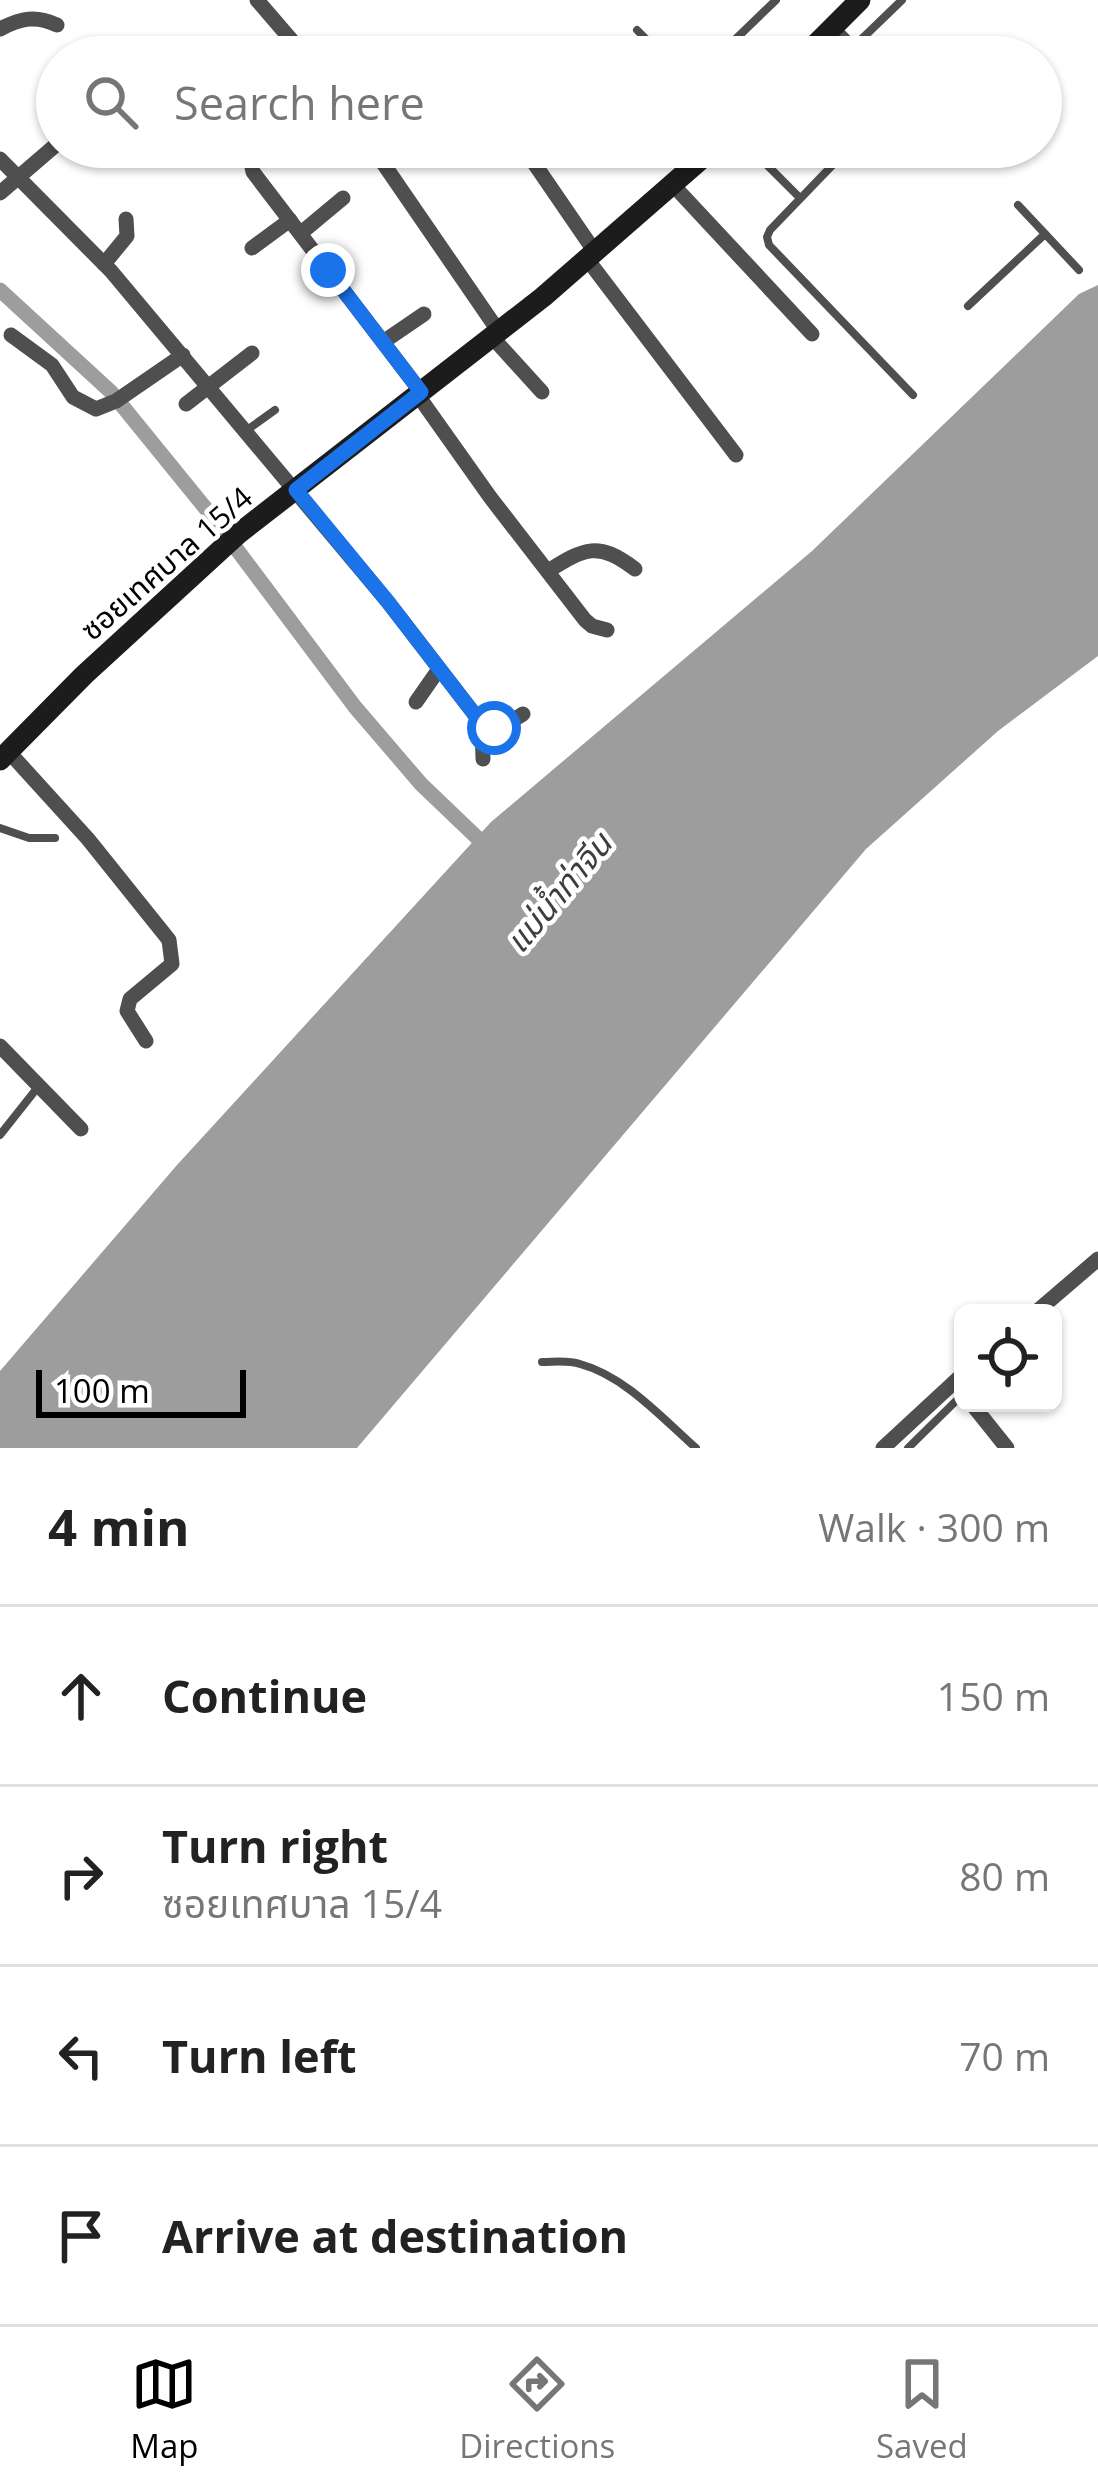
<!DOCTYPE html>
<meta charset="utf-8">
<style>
body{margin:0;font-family:"Open Sans","Noto Sans Thai",sans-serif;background:#f6f6f6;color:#222}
.controls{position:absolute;right:36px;bottom:36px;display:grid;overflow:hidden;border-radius:18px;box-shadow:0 3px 9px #0004}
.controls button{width:108px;height:108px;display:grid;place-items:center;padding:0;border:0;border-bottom:3px solid #e0e0e0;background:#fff;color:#222;font:60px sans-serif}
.scale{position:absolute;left:36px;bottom:30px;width:210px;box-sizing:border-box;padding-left:12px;border:6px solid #000;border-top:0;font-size:33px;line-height:42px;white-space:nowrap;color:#000;-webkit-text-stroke:9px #fff;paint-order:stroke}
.stop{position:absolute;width:36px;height:36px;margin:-27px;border:9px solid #1a73e8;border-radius:50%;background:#fff}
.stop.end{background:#1a73e8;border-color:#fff;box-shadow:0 3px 12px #0008}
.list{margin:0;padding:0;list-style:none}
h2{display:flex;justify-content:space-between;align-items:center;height:156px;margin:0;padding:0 48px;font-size:51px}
h2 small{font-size:39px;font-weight:400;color:#767676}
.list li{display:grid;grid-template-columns:78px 1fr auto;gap:36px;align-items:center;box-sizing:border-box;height:180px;padding:0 48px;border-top:3px solid #e0e0e0}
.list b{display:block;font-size:45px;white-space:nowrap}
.list p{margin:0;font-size:39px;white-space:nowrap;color:#767676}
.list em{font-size:39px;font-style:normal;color:#767676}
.icon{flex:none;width:66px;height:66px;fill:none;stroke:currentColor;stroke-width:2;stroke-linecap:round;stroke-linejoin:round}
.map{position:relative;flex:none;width:1098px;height:1448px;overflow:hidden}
.search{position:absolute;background:#fff;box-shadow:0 3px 9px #0004;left:36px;right:36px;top:36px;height:132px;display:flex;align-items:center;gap:30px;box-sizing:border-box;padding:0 42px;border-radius:66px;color:#767676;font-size:45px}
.sheet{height:876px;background:#fff}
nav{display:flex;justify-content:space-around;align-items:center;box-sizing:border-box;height:168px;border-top:3px solid #e0e0e0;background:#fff;font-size:33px;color:#767676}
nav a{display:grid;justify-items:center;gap:6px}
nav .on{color:#000}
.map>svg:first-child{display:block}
</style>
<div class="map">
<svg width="1098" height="1448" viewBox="0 0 1098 1448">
<rect width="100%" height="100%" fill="#fff"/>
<polygon fill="#9d9d9d" points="1098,285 1098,656 998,731 866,849 357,1448 0,1448 0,1371 177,1165 491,822 812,551 1079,294"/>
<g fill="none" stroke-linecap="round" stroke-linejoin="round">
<polyline stroke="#9d9d9d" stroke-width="15" points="0,290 111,392 211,515 355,707 421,784 491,851"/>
<g stroke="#4f4f4f" stroke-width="8">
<polyline points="837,28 865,57"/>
<polyline points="637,30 664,57"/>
<polyline points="717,57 776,0"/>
<polyline points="843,57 902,0"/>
<polyline points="756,147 758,156 800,198"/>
<polyline points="850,147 770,230 767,237 769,245 913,395"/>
<polyline points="1018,205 1079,270"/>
<polyline points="968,306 1045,234"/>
<polyline points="247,430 275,410"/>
<polyline points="0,828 29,838 55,838"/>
<polyline points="0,1135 38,1087"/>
<path d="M542,1362C555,1362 568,1360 580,1364C625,1376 663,1419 696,1448"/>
<polyline points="908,1448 963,1394"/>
</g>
<g stroke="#4f4f4f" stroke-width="15">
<polyline points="257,0 306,57"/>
<path d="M0,29C21,18 36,15 57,25"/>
<polyline points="253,147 250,158 253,172 421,392"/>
<polyline points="372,147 499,332"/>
<polyline points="523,147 595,252"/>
<polyline points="0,159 111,271 388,602 482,724 483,759"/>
<polyline points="673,185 812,334"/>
<polyline points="0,193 57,144"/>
<polyline points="301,233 343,198"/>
<polyline points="252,248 290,220"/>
<polyline points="587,259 736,455"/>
<polyline points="104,264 127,236 126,219"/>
<polyline points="11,335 52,365 73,397 96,409 116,401 183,355"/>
<polyline points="492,337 542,392"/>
<polyline points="383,342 424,314"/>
<polyline points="417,394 490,497 585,620 592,626 607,630"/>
<polyline points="186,404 252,353"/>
<path d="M548,571C585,548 598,541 635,569"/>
<polyline points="416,702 439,669"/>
<path d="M482,724C500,730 508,723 523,714"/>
<polyline points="8,751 88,839 169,940 172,964 130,999 127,1011 146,1041"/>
<polyline points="0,1046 81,1129"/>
<polyline points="1035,1313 1098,1259"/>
<polyline points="971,1403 1007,1448"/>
<polyline points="883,1448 963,1374"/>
</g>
<g stroke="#1c1c1c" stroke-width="21">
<polyline points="803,57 860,0"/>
<polyline points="0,760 84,675 238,534 543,297 715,147"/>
</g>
</g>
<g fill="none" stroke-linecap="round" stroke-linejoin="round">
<polyline stroke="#1a73e8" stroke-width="15" points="328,270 421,392 296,490 388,602 482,724 494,728"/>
</g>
<g text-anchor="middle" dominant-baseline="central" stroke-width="9" stroke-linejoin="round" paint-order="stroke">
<g font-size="30" fill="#000" stroke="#fff">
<text transform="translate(166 563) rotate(-41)">ซอยเทศบาล 15/4</text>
</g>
<g font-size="33" font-style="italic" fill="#3e3e3e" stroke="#fff">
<text transform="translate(558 892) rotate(-50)">แม่น้ำท่าจีน</text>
</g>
</g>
</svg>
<div class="controls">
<button><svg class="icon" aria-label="locate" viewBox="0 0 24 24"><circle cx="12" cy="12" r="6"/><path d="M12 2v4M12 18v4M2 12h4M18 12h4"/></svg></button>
</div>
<div class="scale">100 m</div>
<div class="stop" style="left:494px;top:728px"></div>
<div class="stop end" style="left:328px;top:270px"></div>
<div class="search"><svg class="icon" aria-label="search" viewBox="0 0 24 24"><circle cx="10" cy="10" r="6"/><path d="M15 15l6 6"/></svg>Search here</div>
</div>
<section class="sheet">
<h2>4 min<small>Walk · 300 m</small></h2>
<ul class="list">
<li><svg class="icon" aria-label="ahead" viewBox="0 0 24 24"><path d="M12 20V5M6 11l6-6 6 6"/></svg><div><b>Continue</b></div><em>150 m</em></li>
<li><svg class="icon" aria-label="right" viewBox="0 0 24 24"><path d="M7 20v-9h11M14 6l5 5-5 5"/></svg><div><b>Turn right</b><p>ซอยเทศบาล 15/4</p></div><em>80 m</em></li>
<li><svg class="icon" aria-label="left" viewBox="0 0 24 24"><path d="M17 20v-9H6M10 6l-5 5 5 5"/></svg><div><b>Turn left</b></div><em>70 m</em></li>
<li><svg class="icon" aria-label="arrive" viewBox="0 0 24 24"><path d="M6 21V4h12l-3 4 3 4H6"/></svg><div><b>Arrive at destination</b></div></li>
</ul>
</section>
<nav>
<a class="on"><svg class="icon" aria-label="map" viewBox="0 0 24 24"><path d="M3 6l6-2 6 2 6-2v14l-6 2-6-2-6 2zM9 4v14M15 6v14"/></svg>Map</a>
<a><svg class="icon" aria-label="directions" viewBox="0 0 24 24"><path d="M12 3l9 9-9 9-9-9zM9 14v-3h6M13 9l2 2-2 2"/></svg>Directions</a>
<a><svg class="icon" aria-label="saved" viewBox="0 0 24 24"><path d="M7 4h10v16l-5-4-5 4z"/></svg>Saved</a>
</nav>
